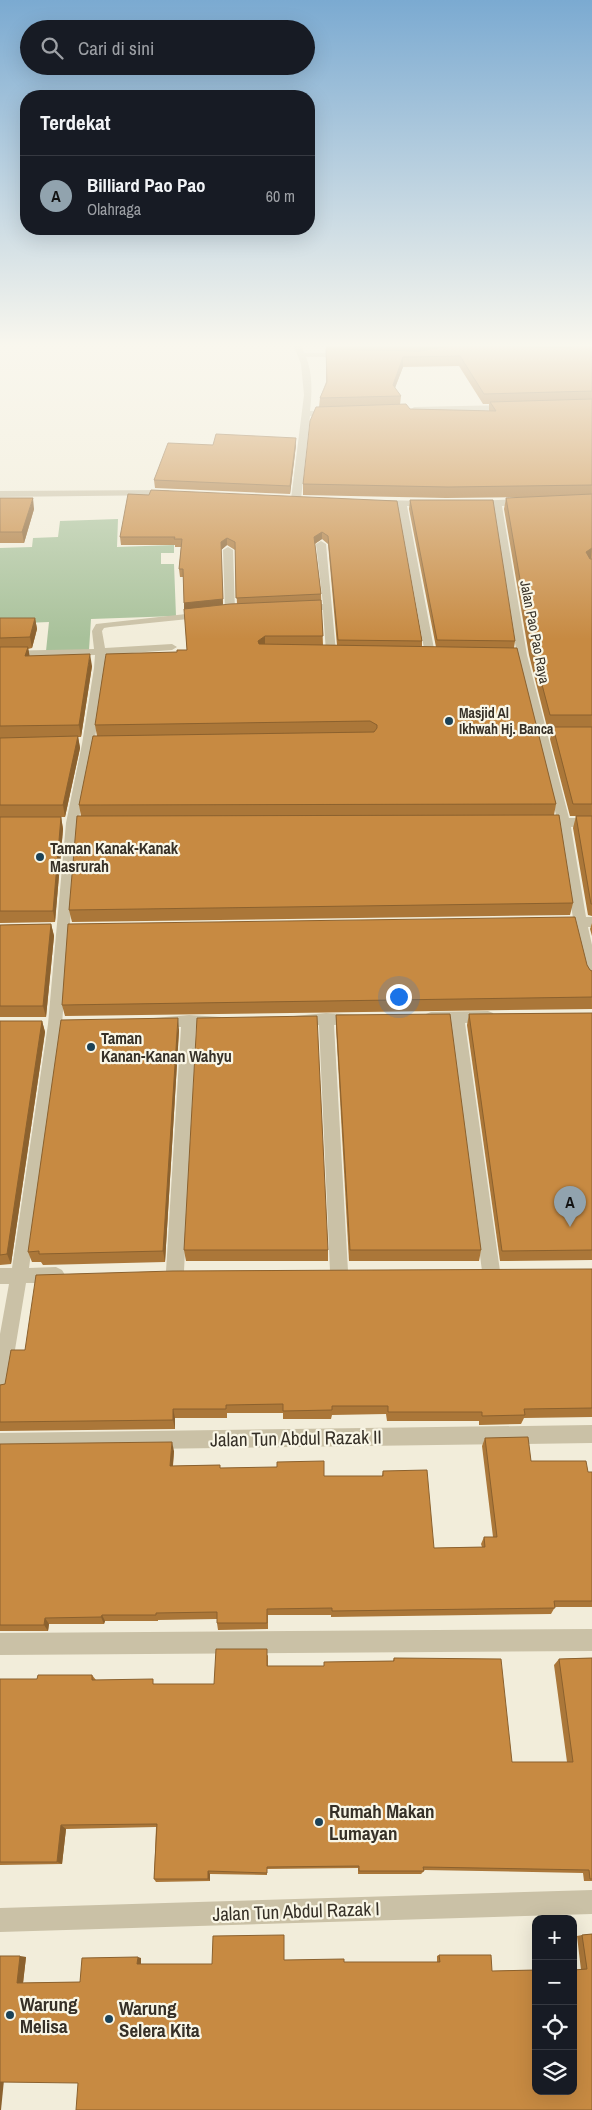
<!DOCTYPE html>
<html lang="id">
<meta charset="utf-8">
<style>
body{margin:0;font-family:"Archivo Narrow",sans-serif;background:#20242c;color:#f1f3f6}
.controls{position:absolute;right:15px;bottom:15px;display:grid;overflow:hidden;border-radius:10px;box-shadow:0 5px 20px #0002}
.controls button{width:45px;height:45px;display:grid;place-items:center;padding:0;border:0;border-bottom:1px solid #363941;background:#171b24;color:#f1f3f6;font:25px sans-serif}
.you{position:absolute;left:398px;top:996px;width:18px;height:18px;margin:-12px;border:4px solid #fff;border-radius:50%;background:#1a73e8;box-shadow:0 0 0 8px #1a73e833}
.badge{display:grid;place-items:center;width:32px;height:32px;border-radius:50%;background:#91a3ae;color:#111;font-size:16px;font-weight:700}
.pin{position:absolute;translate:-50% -41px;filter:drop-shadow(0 1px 2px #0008)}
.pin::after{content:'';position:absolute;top:26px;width:18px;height:15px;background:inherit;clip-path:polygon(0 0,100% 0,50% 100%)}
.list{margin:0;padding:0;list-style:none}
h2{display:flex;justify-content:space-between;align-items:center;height:65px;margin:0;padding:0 20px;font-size:21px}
h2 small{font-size:16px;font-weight:400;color:#9ea1a6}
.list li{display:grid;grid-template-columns:32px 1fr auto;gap:15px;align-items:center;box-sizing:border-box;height:80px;padding:0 20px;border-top:1px solid #363941}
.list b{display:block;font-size:19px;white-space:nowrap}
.list p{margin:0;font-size:16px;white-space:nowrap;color:#9ea1a6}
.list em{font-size:16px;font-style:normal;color:#9ea1a6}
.icon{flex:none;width:28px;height:28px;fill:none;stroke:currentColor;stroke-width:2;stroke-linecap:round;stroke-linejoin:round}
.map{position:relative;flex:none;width:592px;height:2110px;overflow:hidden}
.search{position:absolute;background:#171b24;box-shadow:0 5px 20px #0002;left:20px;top:20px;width:295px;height:55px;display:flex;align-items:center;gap:12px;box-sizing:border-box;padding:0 18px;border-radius:28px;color:#9ea1a6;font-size:19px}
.panel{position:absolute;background:#171b24;box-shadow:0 5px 20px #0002;left:20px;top:90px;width:295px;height:145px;border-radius:20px}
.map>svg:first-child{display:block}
</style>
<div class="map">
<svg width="592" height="2110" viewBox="0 0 592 2110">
<rect width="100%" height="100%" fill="#f2edda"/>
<polygon fill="#a8c19a" points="118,519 117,547 174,545 174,553 161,553 161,564 174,564 176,616 91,619 89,650 46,651 49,622 0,624 0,548 32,547 33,538 58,537 60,521"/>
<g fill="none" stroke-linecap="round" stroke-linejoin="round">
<g fill="#cac1a6" fill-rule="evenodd">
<path d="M293,344H301L304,353H347L351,355L347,357H306C313,374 312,394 310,411L333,410L337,413L333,416H310L301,499L296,502L291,499L304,395L301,364Z"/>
<polygon points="508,405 512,407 511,409 414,413 410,410 414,407"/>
<polygon points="168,490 173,493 171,495 0,497 0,491"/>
<polygon points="526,499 529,500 529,504 502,506 527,655 569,818 592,818 592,826 571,827 586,917 592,917 592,927 588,927 592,945 592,981 587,980 585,976 574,927 551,926 549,923 551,920 573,918 558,827 541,827 535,823 541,819 557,819 517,655 493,506 474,507 469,504 474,501"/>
<polygon points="379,500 428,501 433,504 428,507 407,506 435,654 434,656 426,656 425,654 398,506 376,505 376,501"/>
<polygon points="321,541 326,544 336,652 331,655 326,652 323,610 302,611 297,608 302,605 323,604 316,544"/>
<polygon points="228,547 233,550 235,611 230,614 225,611 223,550"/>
<polygon points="204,612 209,615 208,617 110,627 104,628 102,631 105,648 172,644 177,647 172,650 105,655 106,668 94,744 78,823 62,1024 29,1268 56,1267 62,1270 65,1275 62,1280 56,1283 26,1283 9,1386 7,1392 0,1395 0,1334 9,1284 0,1284 0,1268 12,1268 48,1024 66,823 82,744 94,668 95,655 0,657 0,651 94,649 92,631 96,624"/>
<polygon points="488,1011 493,1013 495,1017 493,1021 465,1023 500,1271 497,1276 491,1279 485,1276 482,1271 450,1023 426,1022 424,1018 426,1014 431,1012"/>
<polygon points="326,1013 361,1015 363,1019 361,1023 334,1025 348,1271 345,1276 339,1279 333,1276 330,1271 319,1025 294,1024 292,1020 294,1016"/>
<polygon points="189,1015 221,1017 223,1021 221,1025 196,1027 184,1271 181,1276 175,1279 169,1276 166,1271 181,1027 154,1026 152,1022 154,1018"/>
<polygon points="592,1425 592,1443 0,1451 0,1433"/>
<polygon points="592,1629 592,1651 0,1655 0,1633"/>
<polygon points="592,1890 592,1914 0,1932 0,1908"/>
</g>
</g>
<g fill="#ab7739" fill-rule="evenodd">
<path d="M326,344H592V559H590H592V727H547L529,655L504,509L506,498L531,497L446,498L303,495V484L319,407L320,398L326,382ZM459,366L483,404H489V411L410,409L400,405L401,396L395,388L403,367Z"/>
<polygon points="213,445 296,445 290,494 155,488 154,480"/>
<polygon points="0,498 34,509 24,543 0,543"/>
<path d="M410,500L515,641L514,648L556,804L554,815L573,903L570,915L72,922L69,910L81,816L79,805L97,736L95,725L177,652L187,650L183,577H180L179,569L181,547H175V545H121L120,537L397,501L422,641V647H436L409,509ZM322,539L328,544L337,645H323L321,594L315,544ZM227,545L235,550L237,604L223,605L221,550Z"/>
<polygon points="0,618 35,618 37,629 32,648 28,649 29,656 92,666 81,737 78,737 80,748 65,817 0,817"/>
<polygon points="553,727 592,727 592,916 588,915 573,828 576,816 577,816 570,816 550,739"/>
<polygon points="0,817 61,817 63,829 55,922 0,923"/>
<polygon points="592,923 592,936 590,929"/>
<polygon points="51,924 54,936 46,1017 0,1017 0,925"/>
<polygon points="587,965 590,970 592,971 592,1009 65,1016 62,1005"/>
<polygon points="592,1013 592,1260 500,1261 467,1025 469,1014"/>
<polygon points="336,1015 481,1250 479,1261 349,1261 336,1027"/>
<polygon points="0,1021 42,1021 45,1032 11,1264 0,1265"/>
<polygon points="179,1030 165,1262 43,1265 41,1262 32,1262 28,1252"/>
<polygon points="184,1250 328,1250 328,1261 186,1261"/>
<polygon points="592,1269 592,1417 524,1418 521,1424 479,1425 479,1421 387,1421 386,1414 332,1415 331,1419 283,1419 283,1413 227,1413 227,1418 175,1418 175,1429 0,1431 0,1385 5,1384 25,1350"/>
<polygon points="485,1438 531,1461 588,1472 592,1472 592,1607 555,1607 551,1614 331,1617 331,1615 268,1615 268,1629 218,1630 217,1623 217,1619 158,1620 158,1621 105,1621 104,1624 49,1624 48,1631 0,1631 0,1444 174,1451 173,1466 220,1465 220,1468 324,1476 382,1476 383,1471 434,1548 482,1547 481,1544 484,1537 493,1537 482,1446"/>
<polygon points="268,1655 268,1666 324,1666 324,1662 393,1661 394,1658 512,1762 567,1762 554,1665 559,1659 592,1658 592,1881 584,1881 583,1873 424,1870 424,1871 421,1874 358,1874 358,1868 267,1869 267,1875 210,1874 210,1881 156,1882 154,1879 156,1827 66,1829 62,1864 0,1865 0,1679 37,1679 92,1675 96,1680 155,1684 214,1684"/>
<polygon points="592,1934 592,2110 78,2083 0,1956 26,1957 23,1983 80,1982 141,1958 141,1964 212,1964 284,1960 344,1962 437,1962 437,1956 439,1955 492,1971 581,1970 577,1936 582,1935"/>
</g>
<g fill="#8b612e">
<polygon points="420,344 455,344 455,347 419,353"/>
<polygon points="403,357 403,367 392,395 393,385"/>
<polygon points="296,438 296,445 290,494 290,486"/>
<polygon points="33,498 34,509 24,543 22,532"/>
<polygon points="322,532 322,539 314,544 314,537"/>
<polygon points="227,538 227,545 221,550 223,606 184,611 184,603 221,542"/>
<polygon points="592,548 591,558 584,564 586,552"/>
<polygon points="35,618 37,629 32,648 30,637"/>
<polygon points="265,636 265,648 258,652 258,641"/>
<polygon points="28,647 30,658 25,656"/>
<polygon points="90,654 92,666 81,737 79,725"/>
<polygon points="78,736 80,748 65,817 63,805"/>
<polygon points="61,817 63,829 55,922 53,911"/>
<polygon points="51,924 54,936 46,1017 43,1006"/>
<polygon points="178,1018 179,1030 165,1262 163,1251"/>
<polygon points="42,1021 45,1032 11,1264 7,1254"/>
<polygon points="173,1409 175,1418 175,1429 173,1420"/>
<polygon points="172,1442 174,1451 172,1474 170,1466"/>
<polygon points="102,1615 105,1621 104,1624 101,1617"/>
<polygon points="45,1618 49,1624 48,1631 44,1625"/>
<polygon points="61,1825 66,1829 62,1864 57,1862"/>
<polygon points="208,1871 210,1874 210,1881 208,1879"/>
<polygon points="20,1956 26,1957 23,1983 17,1983"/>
<polygon points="138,1957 141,1958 141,1965 137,1964"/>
<polygon points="4,2080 1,2110 0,2110 0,2081"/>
</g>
<g fill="#c78a42" stroke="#8b612e">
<polygon points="575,344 592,344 592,391 484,394 460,356 403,357 393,385 401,396 320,398 327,382 326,349 420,351 456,345 570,348 575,345"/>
<polygon points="592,399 592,485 448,487 303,484 310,421 316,407 406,404 410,409 496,411 490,402"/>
<polygon points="216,434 296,438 290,486 154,480 168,443 213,445"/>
<polygon points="151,490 397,501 422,641 338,640 328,536 322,532 314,537 321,594 236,598 235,542 227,538 221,542 223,599 184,603 183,569 179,569 182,539 174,539 175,537 120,537 128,494 149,495"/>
<polygon points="592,494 592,548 586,552 590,559 592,559 592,715 550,715 531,643 506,498"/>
<polygon points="0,498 33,498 22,532 0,532"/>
<polygon points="410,500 493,500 515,641 437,640"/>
<polygon points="321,600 323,636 265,636 258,641 259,644 517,648 556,804 79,805 93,736 374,732 377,728 377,725 370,721 95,725 106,654 177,652 177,650 187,650 184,609 230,604"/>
<polygon points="0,618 35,618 30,637 0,638"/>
<polygon points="0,647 28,647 25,656 90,654 79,725 0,726"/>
<polygon points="553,727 592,727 592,804 573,804"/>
<polygon points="78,736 63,805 0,805 0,738"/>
<polygon points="559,815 573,903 69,910 77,816"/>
<polygon points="576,816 592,816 592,904 591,904"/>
<polygon points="0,817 61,817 53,911 0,911"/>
<polygon points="575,917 587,965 590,970 592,971 592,997 62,1005 68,924"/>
<polygon points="51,924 43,1006 0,1006 0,925"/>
<polygon points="592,1013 592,1250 502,1251 469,1014"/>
<polygon points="450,1014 481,1250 350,1250 336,1015"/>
<polygon points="317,1016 328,1250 184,1250 197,1018"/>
<polygon points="178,1018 163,1251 39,1254 39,1251 28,1252 61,1020"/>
<polygon points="0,1021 42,1021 7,1254 0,1255"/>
<polygon points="592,1269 592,1408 524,1409 525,1415 482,1416 482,1412 388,1412 388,1406 332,1406 332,1410 283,1411 283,1404 226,1405 226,1409 173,1409 173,1420 0,1422 0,1385 5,1384 11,1350 25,1350 36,1275 173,1271"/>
<polygon points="528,1437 531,1461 586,1461 588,1472 592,1472 592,1601 554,1601 555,1608 332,1611 332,1608 267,1609 267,1623 217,1623 217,1612 156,1613 156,1615 102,1615 101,1617 45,1618 44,1625 0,1625 0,1444 172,1442 170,1466 220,1465 220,1468 277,1467 277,1462 324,1461 324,1476 383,1476 383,1471 427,1470 434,1548 485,1547 484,1537 497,1537 485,1438"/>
<polygon points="216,1649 267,1649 267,1666 324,1666 324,1662 394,1661 394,1658 501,1659 512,1762 573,1762 559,1659 592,1658 592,1879 590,1879 589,1870 423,1867 424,1871 359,1871 359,1866 267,1867 267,1873 208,1871 208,1879 154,1879 157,1824 61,1825 57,1862 0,1862 0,1679 37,1679 38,1675 92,1675 92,1680 153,1679 153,1684 214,1684"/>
<polygon points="592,1934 592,2110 76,2110 78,2083 0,2082 0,1956 20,1956 17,1983 80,1982 82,1958 138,1957 137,1964 212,1964 213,1936 284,1935 284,1960 344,1959 344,1962 440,1962 439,1955 491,1955 492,1971 536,1970 536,2091 573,2091 573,1970 587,1969 582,1935"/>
</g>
<linearGradient id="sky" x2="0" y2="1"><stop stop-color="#7baad1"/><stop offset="0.54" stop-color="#f9f7ee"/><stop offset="1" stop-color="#f9f7ee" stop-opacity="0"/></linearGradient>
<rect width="592" height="639" fill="url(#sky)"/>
<g fill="#1c4257" stroke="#f9f6e6" stroke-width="2">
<circle cx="449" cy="721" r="5"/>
<circle cx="40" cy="857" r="5"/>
<circle cx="91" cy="1047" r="5"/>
<circle cx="319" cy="1822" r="5"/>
<circle cx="10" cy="2015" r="5"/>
<circle cx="109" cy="2019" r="5"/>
</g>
<g text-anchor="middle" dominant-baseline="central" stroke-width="4.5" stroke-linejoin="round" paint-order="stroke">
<g font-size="14" fill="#363027" stroke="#f9f6e6">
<text transform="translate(535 632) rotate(79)">Jalan Pao Pao Raya</text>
</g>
<g font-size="14" font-weight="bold" fill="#363027" stroke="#f9f6e6" text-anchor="start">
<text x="459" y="713">Masjid Al<tspan x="459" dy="16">Ikhwah Hj. Banca</tspan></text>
</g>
<g font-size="16" font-weight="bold" fill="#363027" stroke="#f9f6e6" text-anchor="start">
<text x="50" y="848">Taman Kanak-Kanak<tspan x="50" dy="18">Masrurah</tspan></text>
<text x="101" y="1038">Taman<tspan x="101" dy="18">Kanan-Kanan Wahyu</tspan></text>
</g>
<g font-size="19" fill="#363027" stroke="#f9f6e6">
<text transform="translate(296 1438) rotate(-1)">Jalan Tun Abdul Razak II</text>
<text transform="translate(296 1911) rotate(-2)">Jalan Tun Abdul Razak I</text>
</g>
<g font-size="19" font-weight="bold" fill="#363027" stroke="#f9f6e6" text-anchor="start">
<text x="329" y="1811">Rumah Makan<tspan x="329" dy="22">Lumayan</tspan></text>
<text x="20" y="2004">Warung<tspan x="20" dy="22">Melisa</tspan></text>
<text x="119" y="2008">Warung<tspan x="119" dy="22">Selera Kita</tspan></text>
</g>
</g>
</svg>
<div class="controls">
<button>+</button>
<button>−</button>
<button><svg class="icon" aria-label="locate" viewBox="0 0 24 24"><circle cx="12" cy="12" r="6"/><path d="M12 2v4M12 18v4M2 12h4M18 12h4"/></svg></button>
<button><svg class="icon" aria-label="layers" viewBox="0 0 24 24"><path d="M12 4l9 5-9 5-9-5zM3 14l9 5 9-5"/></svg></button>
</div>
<div class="you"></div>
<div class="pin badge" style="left:570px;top:1227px">A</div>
<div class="search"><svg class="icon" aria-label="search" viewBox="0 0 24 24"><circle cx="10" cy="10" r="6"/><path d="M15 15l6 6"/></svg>Cari di sini</div>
<section class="panel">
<h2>Terdekat<small></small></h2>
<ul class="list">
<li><span class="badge">A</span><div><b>Billiard Pao Pao</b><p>Olahraga</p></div><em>60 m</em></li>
</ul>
</section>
</div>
